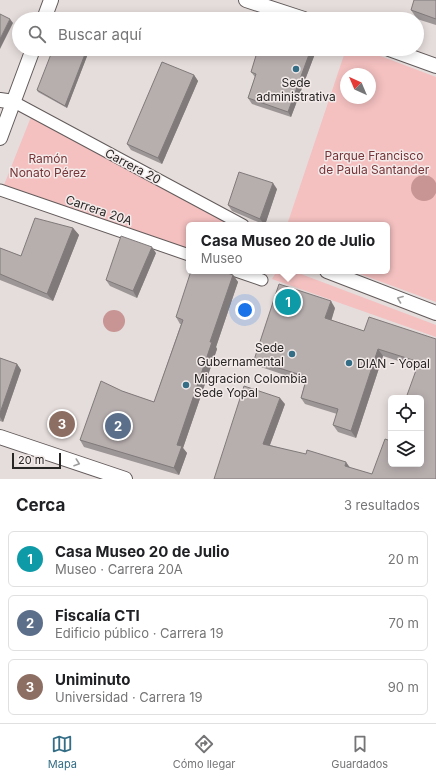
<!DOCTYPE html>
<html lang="es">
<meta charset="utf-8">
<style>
body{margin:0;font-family:Inter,sans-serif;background:#f6f6f6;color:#202124}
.controls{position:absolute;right:12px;bottom:12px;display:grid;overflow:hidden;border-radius:6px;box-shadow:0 2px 10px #0003}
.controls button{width:36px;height:36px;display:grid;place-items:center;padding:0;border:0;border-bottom:1px solid #e0e0e0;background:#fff;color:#202124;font:20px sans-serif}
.compass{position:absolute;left:340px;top:68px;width:36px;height:36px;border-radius:50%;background:#fff;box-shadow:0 2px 10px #0003;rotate:316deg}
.scale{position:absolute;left:12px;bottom:10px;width:49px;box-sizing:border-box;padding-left:4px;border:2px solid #282525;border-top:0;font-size:11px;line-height:14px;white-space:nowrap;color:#282525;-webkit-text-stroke:3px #f3eaea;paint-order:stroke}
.you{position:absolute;left:245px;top:310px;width:14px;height:14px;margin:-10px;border:3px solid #fff;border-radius:50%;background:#1a73e8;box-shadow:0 0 0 6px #1a73e833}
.badge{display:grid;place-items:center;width:26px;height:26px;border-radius:50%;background:#336d86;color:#fff;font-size:13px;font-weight:700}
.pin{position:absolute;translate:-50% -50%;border:2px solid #fff;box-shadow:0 1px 4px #0006}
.popup{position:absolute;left:186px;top:222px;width:204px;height:52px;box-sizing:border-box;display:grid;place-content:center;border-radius:6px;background:#fff;filter:drop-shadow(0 1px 3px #0005);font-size:13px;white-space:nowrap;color:#757577}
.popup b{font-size:15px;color:#202124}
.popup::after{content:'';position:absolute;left:50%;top:100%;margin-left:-8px;border:8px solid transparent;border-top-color:#fff}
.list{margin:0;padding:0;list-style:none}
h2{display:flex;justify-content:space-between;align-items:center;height:52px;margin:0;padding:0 16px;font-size:17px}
h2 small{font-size:13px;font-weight:400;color:#757577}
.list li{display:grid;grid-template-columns:26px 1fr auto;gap:12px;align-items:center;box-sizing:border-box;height:56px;margin:0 8px 8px;padding:0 8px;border:1px solid #e0e0e0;border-radius:6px}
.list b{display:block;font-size:15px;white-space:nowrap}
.list p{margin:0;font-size:13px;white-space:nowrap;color:#757577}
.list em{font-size:13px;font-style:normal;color:#757577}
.icon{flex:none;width:22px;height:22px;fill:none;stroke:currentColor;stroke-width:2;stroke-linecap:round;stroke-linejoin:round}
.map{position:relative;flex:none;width:436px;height:479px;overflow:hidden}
.search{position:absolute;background:#fff;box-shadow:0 2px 10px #0003;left:12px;right:12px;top:12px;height:44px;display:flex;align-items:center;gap:10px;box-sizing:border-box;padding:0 14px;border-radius:22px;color:#757577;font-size:15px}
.sheet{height:244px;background:#fff}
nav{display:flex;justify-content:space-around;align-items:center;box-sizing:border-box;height:56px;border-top:1px solid #e0e0e0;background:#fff;font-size:11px;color:#757577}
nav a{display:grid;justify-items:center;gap:2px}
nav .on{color:#336d86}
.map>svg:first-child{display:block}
</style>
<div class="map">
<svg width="436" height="479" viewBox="0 0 436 479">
<rect width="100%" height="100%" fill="#e5dddc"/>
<g fill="#f4c0c0" fill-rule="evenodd">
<path d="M354,49H362L436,77V302L352,271H387V225H287L344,55ZM346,74H370V98H346Z"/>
<polygon points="31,117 232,225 189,225 189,249 4,185"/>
<polygon points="277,271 293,271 436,325 436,337 272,279"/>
</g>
<g fill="#c89594">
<circle cx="424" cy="188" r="13"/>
<circle cx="114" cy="321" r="11"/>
</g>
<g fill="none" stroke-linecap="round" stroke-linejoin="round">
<g stroke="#635b5b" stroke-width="13">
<g id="pedestrian">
<polyline points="14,102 243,225"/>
<polyline points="0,190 189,255"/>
<polyline points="236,271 262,280"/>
</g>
</g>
<g stroke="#635b5b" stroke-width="16">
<g id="minor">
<polyline points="246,0 304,19"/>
<polyline points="44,19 51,0"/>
<polyline points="389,49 436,66"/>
<polyline points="0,100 14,102"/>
<polyline points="0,138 33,49"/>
<polyline points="327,271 436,313"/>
<polyline points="0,437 125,479"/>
</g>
</g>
<use href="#pedestrian" stroke="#fff" stroke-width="11"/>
<use href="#minor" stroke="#fff" stroke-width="14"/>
</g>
<g fill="#9d9696">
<polygon points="436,0 436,25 417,19 411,10"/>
<polygon points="87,49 89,51 67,108 38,92 37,90"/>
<polygon points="258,49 315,49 316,51 291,117 252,104 248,98 255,77 251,72"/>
<polygon points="194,75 198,81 162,164 131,150 127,144"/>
<polygon points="277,189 265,225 232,211 228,205"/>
<polygon points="73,228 79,235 53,301 0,280 0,248 21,256"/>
<polygon points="156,253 137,298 110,286 106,280"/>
<polygon points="233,275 238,282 216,347 217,349 183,448 187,453 179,475 84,447 80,440 122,391 154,402 181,324 180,324 176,317"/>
<polygon points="335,308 331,320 364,331 436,339 436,479 214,479 285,404 270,445 372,474 421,464 417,367 383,356 356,438 338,432 333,425 337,414 305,404 301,398 305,382 258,366 254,360"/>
<polygon points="0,358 17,364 21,370 3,422 0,421"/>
</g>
<g fill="#807a7a">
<polygon points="10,19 13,23 0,49 0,39"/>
<polygon points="87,49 89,51 67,108 65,106"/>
<polygon points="311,49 315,49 316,51 291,117 288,112"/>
<polygon points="194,75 198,81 162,164 158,158"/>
<polygon points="273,183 277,189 265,225 260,219"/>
<polygon points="73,228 79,235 53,301 47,294"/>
<polygon points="152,247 156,253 137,298 133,291"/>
<polygon points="233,275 238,282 216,347 217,349 183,448 187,453 179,475 174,468 177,445 210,342"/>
<polygon points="331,301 335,308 330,325 325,318"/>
<polygon points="378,349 383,356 356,438 351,431"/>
<polygon points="17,364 21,370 3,422 0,417 0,413"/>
<polygon points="280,398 285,404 268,450 263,444"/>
<polygon points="346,462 351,469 345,466"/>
</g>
<g fill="#b7aeae" stroke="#807a7a">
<polygon points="414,0 436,0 436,19 411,10"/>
<polygon points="0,14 10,19 0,39"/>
<polygon points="53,49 87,49 65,106 37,90"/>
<polygon points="258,49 311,49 288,112 248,98 256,74 251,72"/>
<polygon points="162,62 194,75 158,158 127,144"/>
<polygon points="239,172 273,183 260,219 228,205"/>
<polygon points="35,218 73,228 47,294 0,274 0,248 21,256"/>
<polygon points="121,236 152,247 133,291 106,280"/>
<polygon points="191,271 222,271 233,275 210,342 212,342 177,445 182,446 174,468 80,440 101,381 122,391 154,402 183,320 176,317"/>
<polygon points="279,284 331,301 325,318 364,331 369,317 436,339 436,479 214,479 244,386 280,398 263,444 306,454 307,450 346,462 345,466 372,474 385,439 391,441 391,464 421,464 421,398 406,398 419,362 378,349 351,431 333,425 338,409 301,398 307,377 254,360"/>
<polygon points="0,358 17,364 0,413"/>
</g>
<defs><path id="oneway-chevron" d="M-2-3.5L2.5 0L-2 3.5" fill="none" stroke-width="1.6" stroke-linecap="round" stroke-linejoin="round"/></defs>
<g stroke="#9e9d9d">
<use href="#oneway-chevron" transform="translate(400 299) rotate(-159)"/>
<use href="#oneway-chevron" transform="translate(77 463) rotate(19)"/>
</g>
<g fill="#336d86" stroke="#f3eaea" stroke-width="1.5">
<circle cx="296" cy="69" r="4"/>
<circle cx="292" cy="354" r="4"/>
<circle cx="349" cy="363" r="4"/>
<circle cx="186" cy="385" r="4"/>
</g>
<g text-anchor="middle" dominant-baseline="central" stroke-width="3" stroke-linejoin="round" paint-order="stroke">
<g font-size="12" fill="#282525" stroke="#f3eaea" text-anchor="start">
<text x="296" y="82" text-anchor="middle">Sede<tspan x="296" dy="14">administrativa</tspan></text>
<text x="284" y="347" text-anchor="end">Sede<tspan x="284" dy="14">Gubernamental</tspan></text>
<text x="357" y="363">DIAN - Yopal</text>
<text x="194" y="378">Migracion Colombia<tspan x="194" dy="14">Sede Yopal</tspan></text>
</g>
<g font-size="12" fill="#763538" stroke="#f3eaea">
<text x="374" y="155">Parque Francisco<tspan x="374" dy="14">de Paula Santander</tspan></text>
<text x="48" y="158">Ramón<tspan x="48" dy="14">Nonato Pérez</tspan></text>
</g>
<g font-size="12" fill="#282525" stroke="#f3eaea">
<text transform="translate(133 166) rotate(28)">Carrera 20</text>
<text transform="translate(99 210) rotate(19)">Carrera 20A</text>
</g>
</g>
</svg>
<div class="controls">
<button><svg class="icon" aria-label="locate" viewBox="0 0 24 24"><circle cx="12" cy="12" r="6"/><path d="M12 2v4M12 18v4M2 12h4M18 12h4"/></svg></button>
<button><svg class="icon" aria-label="layers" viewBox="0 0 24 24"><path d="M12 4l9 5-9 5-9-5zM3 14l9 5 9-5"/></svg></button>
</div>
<svg class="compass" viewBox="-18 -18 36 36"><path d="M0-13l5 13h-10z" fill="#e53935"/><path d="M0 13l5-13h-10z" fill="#757577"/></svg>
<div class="scale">20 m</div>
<div class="you"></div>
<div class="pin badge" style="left:288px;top:302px;background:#0f9aa8">1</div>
<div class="popup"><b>Casa Museo 20 de Julio</b>Museo</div>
<div class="pin badge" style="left:118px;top:426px;background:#5c6f8a">2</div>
<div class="pin badge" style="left:62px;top:424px;background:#8d6e63">3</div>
<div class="search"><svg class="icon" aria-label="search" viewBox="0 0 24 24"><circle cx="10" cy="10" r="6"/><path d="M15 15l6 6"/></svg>Buscar aquí</div>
</div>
<section class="sheet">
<h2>Cerca<small>3 resultados</small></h2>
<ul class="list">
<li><span class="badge" style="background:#0f9aa8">1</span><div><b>Casa Museo 20 de Julio</b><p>Museo · Carrera 20A</p></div><em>20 m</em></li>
<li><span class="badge" style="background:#5c6f8a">2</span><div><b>Fiscalía CTI</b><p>Edificio público · Carrera 19</p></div><em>70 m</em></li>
<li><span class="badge" style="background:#8d6e63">3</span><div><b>Uniminuto</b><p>Universidad · Carrera 19</p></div><em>90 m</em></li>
</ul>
</section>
<nav>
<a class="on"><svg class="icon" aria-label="map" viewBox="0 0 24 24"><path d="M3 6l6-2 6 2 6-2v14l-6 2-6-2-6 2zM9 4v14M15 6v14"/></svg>Mapa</a>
<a><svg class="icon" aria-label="directions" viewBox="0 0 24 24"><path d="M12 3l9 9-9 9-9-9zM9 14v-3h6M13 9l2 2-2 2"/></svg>Cómo llegar</a>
<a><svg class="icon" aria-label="saved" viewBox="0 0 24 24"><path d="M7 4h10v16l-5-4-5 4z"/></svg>Guardados</a>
</nav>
